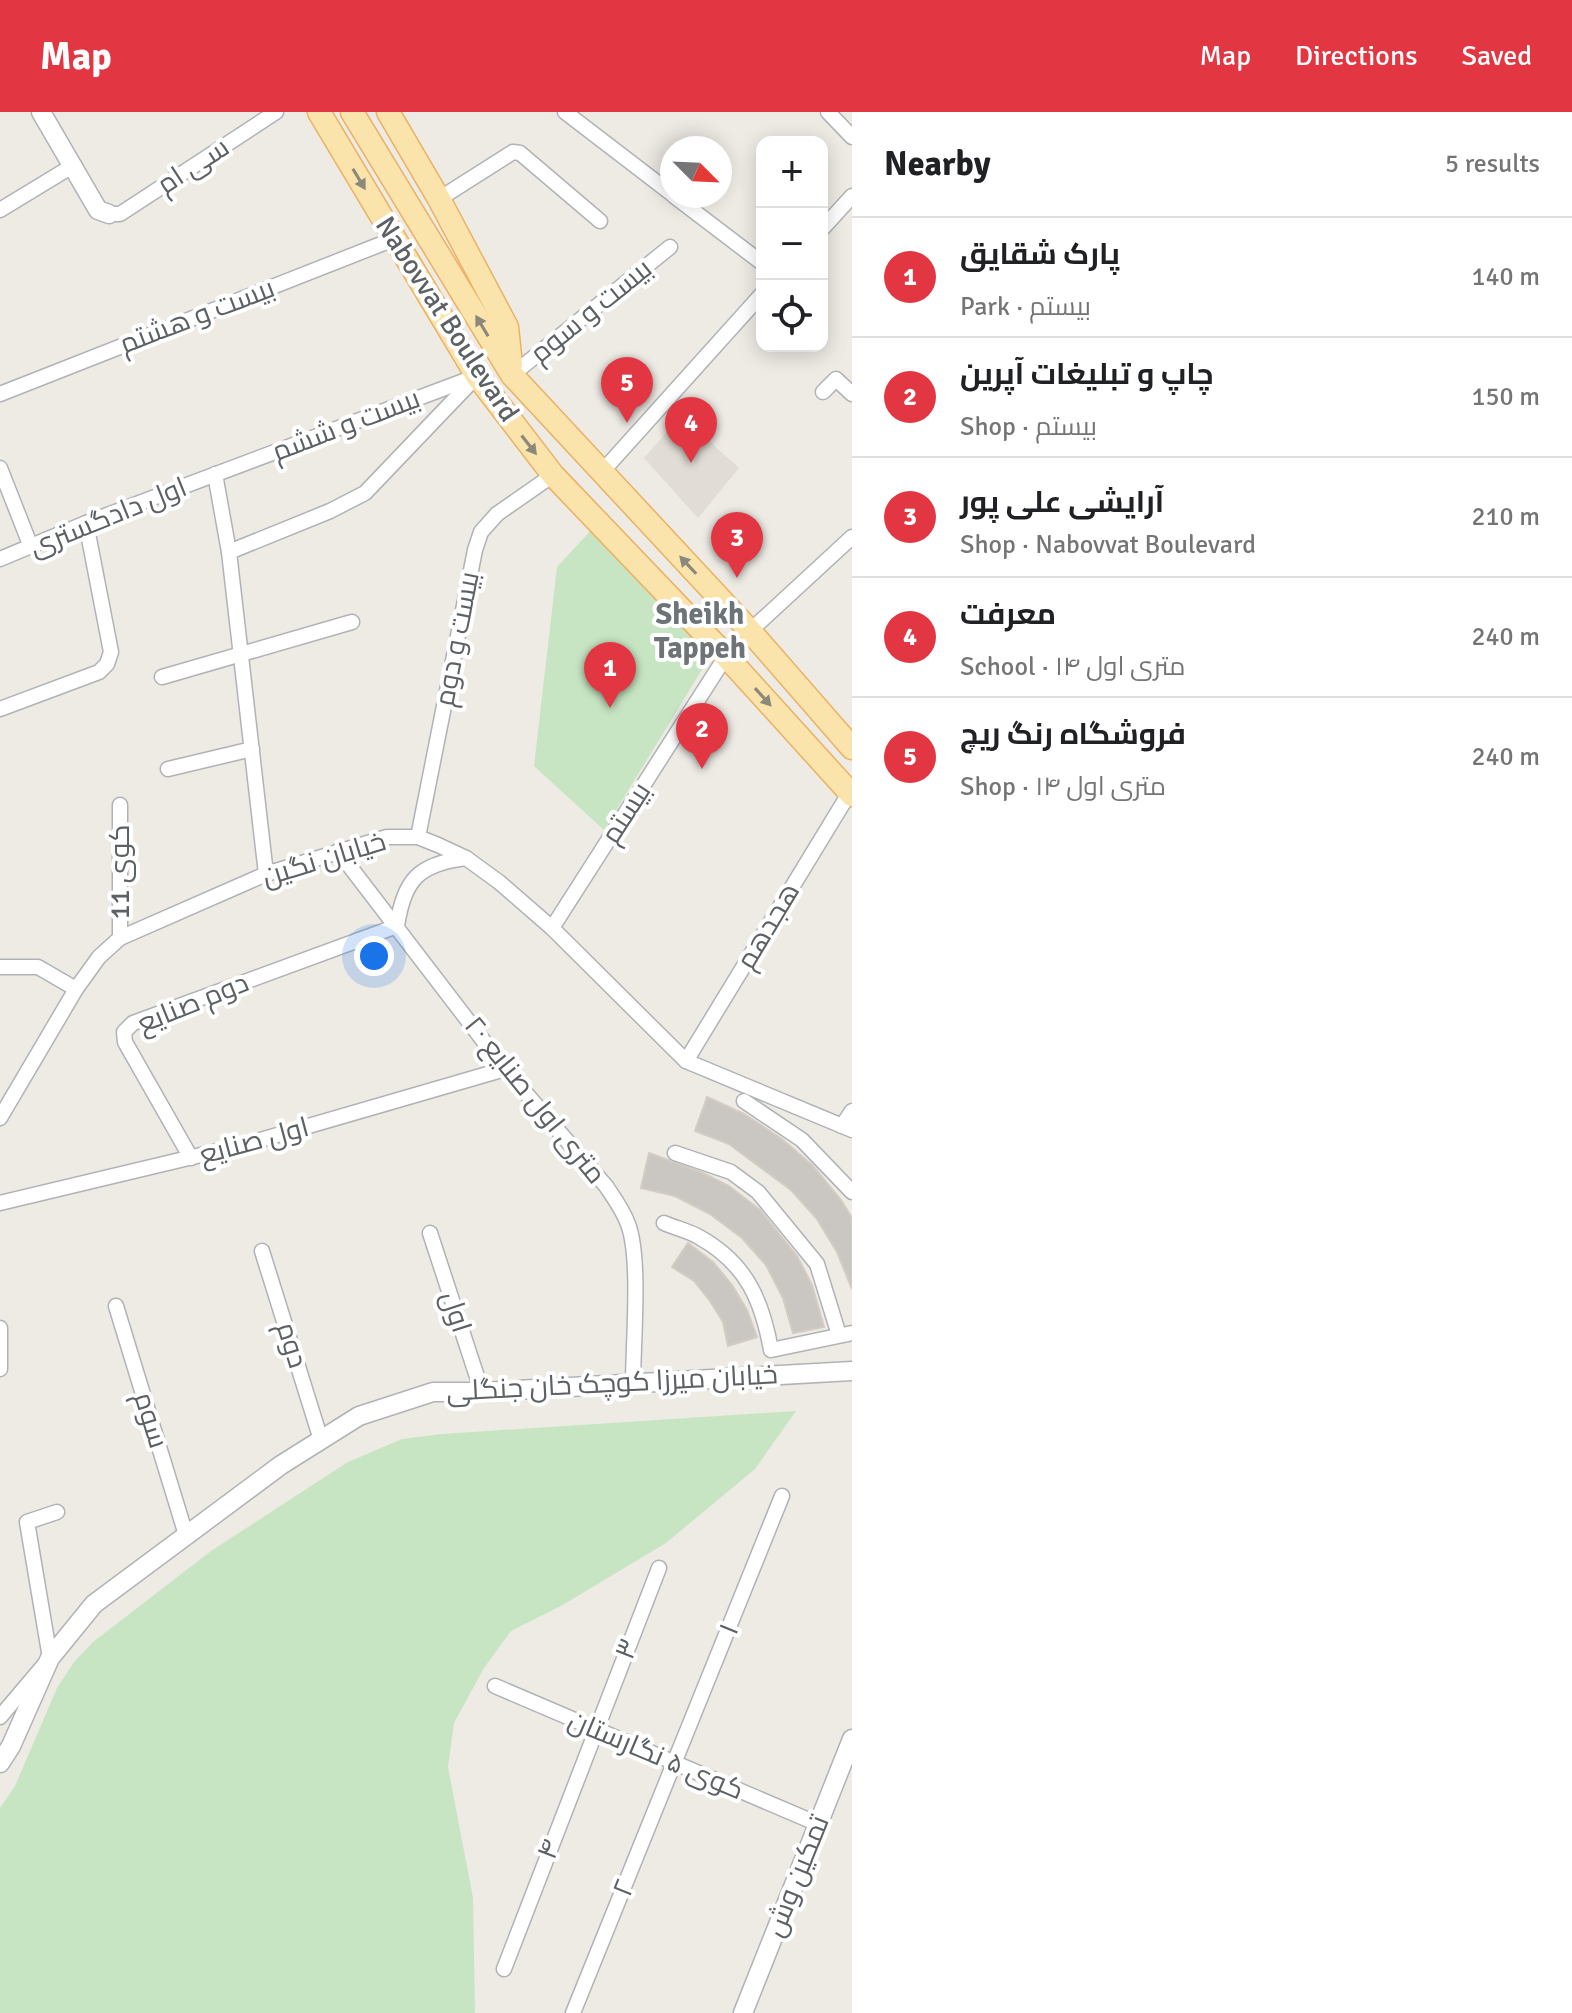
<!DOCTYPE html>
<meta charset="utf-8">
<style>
body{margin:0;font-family:Signika,Cairo,sans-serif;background:#f2f2f2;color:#202124}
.controls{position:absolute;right:24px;top:24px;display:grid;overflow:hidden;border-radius:16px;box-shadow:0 4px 20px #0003}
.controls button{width:72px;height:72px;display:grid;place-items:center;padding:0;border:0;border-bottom:2px solid #e0e0e0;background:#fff;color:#202124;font:40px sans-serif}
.compass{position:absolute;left:660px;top:24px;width:72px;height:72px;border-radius:50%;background:#fff;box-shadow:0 4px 20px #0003;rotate:114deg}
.you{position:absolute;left:374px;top:844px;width:28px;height:28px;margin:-20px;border:6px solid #fff;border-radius:50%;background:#1a73e8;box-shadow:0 0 0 12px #1a73e833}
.badge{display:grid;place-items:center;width:52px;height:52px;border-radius:50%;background:#e23742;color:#fff;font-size:26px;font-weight:700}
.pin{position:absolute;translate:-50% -66px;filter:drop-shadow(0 2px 4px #0008)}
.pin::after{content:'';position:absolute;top:42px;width:28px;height:24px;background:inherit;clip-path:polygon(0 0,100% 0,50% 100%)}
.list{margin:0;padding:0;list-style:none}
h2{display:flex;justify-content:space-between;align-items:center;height:104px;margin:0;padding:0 32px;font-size:34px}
h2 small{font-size:26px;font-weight:400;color:#757577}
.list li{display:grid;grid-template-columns:52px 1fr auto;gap:24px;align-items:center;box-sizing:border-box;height:120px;padding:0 32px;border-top:2px solid #e0e0e0}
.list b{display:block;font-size:30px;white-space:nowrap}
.list p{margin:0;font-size:26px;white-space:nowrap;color:#757577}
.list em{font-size:26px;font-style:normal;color:#757577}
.icon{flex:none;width:44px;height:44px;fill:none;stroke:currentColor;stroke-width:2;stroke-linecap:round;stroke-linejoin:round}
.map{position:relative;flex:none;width:852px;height:1901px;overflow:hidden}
header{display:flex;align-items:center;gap:48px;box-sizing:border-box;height:112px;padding:0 40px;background:#e23742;color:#fff}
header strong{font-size:38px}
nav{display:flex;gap:44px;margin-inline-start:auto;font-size:28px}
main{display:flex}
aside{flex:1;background:#fff}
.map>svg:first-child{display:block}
</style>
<header>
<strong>Map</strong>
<nav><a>Map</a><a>Directions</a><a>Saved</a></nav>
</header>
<main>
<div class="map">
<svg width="852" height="1901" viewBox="0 0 852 1901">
<rect width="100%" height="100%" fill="#eeebe5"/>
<polygon fill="#e1dcd6" points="681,304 739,356 698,406 644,346"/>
<g fill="#c7e5c2">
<polygon points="597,412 714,538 604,718 534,654 557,455"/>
<polygon points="796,1299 755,1357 666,1431 561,1494 511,1519 484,1556 454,1611 448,1655 473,1786 475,1901 0,1901 0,1696 15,1674 57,1576 74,1550 93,1530 211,1439 348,1350 402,1327 442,1322"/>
</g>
<g fill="#cac6c2" stroke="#d3ccc3" stroke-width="2">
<polygon points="707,985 744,1002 782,1027 813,1054 841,1088 852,1106 852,1177 837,1140 817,1107 791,1078 729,1032 695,1019"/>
<polygon points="649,1041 703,1061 729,1074 760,1098 797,1144 812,1173 824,1215 793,1221 783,1186 766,1153 742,1126 710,1102 675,1084 641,1076"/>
<polygon points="688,1131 713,1150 732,1173 747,1198 757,1225 728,1234 723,1210 710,1189 694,1169 672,1155"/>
</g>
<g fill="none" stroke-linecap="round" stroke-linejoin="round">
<g stroke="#b0b3b6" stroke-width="17">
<g id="minor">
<polyline points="565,0 672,82"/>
<polyline points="828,0 852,25"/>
<polyline points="674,84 762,151"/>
<polyline points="439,87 513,40 520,41 600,109"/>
<polyline points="0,98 74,53"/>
<polyline points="109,102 120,102 276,0"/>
<polyline points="822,117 852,84"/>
<polyline points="512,263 670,135"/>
<polyline points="823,280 836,267 852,282"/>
<polyline points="0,282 394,127"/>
<polyline points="0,356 31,435"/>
<polyline points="601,361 762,182"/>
<polyline points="215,362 229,440 266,762"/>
<polyline points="229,440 330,399 365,381 475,266"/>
<polyline points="0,447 86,411 477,264"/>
<polyline points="750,519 852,425"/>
<polyline points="162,565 352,510"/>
<polyline points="0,597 99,560 107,552 111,540 86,411"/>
<polyline points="168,657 252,637"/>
<polyline points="418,725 475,438 481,420 497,402 553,363"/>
<path d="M338,739L505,957L606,1074C614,1086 623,1098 628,1112C641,1146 633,1231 633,1272"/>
<polyline points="552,816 726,544"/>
<polyline points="120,826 120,693"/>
<polyline points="0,855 38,855 76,877"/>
<polyline points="686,949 850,680"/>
<polyline points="744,989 802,1028 852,1080"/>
<polyline points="0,1006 76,877 99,845 120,826 266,762 387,725 418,725 438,733 466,746 499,770 552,816 686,949 852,1018"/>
<polyline points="842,1014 852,999"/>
<polyline points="675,1041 731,1060 758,1080 817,1152 839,1223"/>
<path d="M191,1046L125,930L124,920L133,911L397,814C404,767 419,752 466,746"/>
<polyline points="0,1091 243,1033 505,957"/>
<path d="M664,1111C675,1116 689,1119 699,1125C746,1151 762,1188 771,1238L852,1221"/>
<polyline points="430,1121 482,1280"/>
<polyline points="262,1139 321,1328"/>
<polyline points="116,1194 186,1423"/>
<polyline points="0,1216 0,1257"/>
<polyline points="495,1574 818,1712"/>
<polyline points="0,1605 50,1546 27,1410 57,1400"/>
<polyline points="504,1857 659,1456"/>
<polyline points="573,1901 782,1384"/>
</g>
</g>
<g stroke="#b0b3b6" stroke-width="21">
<g id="tertiary">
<polyline points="41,0 98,98 109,102"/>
<polyline points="0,1651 11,1634 50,1546 94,1492 281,1353 359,1304 433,1280 482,1280 852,1259"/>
<polyline points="743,1901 852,1627"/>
</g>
</g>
<g stroke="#ebb161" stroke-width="25">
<g id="primary">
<polyline points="319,0 477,264 553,363 726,544 852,683"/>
<polyline points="352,0 512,263 750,519 852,636"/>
<polyline points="388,0 439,87 507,215 511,253"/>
</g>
</g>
<use href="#minor" stroke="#fff" stroke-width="14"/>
<use href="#tertiary" stroke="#fff" stroke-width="18"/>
<use href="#primary" stroke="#fbe3ac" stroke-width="22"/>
</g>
<defs><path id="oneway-solid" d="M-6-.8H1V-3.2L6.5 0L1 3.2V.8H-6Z" transform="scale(2)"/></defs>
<g fill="#8c887a">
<use href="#oneway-solid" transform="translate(359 67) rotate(59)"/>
<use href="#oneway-solid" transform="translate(482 214) rotate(-121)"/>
<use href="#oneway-solid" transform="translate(529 333) rotate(52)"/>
<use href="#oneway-solid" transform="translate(688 453) rotate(-133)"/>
<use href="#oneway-solid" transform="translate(763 585) rotate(48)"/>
</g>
<g text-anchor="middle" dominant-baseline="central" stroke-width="8" stroke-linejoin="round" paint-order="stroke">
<g font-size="28" fill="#5c6164" stroke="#fff">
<text transform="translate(193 54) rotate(-33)">سی ام</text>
<text transform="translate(591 199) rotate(-39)">بیست و سوم</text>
<text transform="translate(197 204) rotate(-21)">بیست و هشتم</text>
<text transform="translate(447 207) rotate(57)">Nabovvat Boulevard</text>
<text transform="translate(346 313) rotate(-21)">بیست و ششم</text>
<text transform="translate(108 405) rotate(-22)">اول دادگستری</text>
<text transform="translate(457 527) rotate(-79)">بیست و دوم</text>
<text transform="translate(626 701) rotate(-57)">بیستم</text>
<text transform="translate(324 747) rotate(-17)">خیابان نگین</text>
<text transform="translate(120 760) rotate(-90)">کوی 11</text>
<text transform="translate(768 814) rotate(-59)">هجدهم</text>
<text transform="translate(193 891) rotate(-22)">دوم صنایع</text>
<text transform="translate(535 988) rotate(51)">۲۰ متری اول صنایع</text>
<text transform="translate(254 1029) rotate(-15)">اول صنایع</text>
<text transform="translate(456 1200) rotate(72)">اول</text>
<text transform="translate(292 1233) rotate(73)">دوم</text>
<text transform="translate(612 1271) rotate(-3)">خیابان میرزا کوچک خان جنگلی</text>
<text transform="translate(151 1308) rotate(73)">سوم</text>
<text transform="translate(729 1517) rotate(-68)">۱</text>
<text transform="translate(627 1537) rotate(-68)">۳</text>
<text transform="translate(656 1643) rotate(23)">کوی ۵ نگارستان</text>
<text transform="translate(549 1737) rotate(-69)">۴</text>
<text transform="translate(797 1764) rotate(-68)">تمکین وش</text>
<text transform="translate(624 1776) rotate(-68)">۲</text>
</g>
<g font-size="30" font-weight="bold" fill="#6d7376" stroke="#fff">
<text x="700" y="502">Sheikh<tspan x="700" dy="34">Tappeh</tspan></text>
</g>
</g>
</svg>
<div class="controls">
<button>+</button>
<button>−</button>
<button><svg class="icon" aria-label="locate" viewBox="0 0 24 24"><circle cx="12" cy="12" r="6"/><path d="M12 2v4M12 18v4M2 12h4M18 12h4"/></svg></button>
</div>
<svg class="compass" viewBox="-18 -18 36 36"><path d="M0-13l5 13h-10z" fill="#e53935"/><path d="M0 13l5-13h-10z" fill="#757577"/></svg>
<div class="you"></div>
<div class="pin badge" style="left:610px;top:596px">1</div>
<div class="pin badge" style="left:702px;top:657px">2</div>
<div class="pin badge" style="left:737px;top:466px">3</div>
<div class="pin badge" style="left:691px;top:351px">4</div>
<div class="pin badge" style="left:627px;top:311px">5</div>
</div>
<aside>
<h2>Nearby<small>5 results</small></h2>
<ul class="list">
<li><span class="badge">1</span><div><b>پارک شقایق</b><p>Park · بیستم</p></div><em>140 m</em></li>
<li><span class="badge">2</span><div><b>چاپ و تبلیغات آپرین</b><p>Shop · بیستم</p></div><em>150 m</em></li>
<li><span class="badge">3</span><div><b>آرایشی علی پور</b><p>Shop · Nabovvat Boulevard</p></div><em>210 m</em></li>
<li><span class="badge">4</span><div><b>معرفت</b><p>School · ۱۴ متری اول</p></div><em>240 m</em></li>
<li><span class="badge">5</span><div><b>فروشگاه رنگ ریچ</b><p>Shop · ۱۴ متری اول</p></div><em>240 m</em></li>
</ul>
</aside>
</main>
